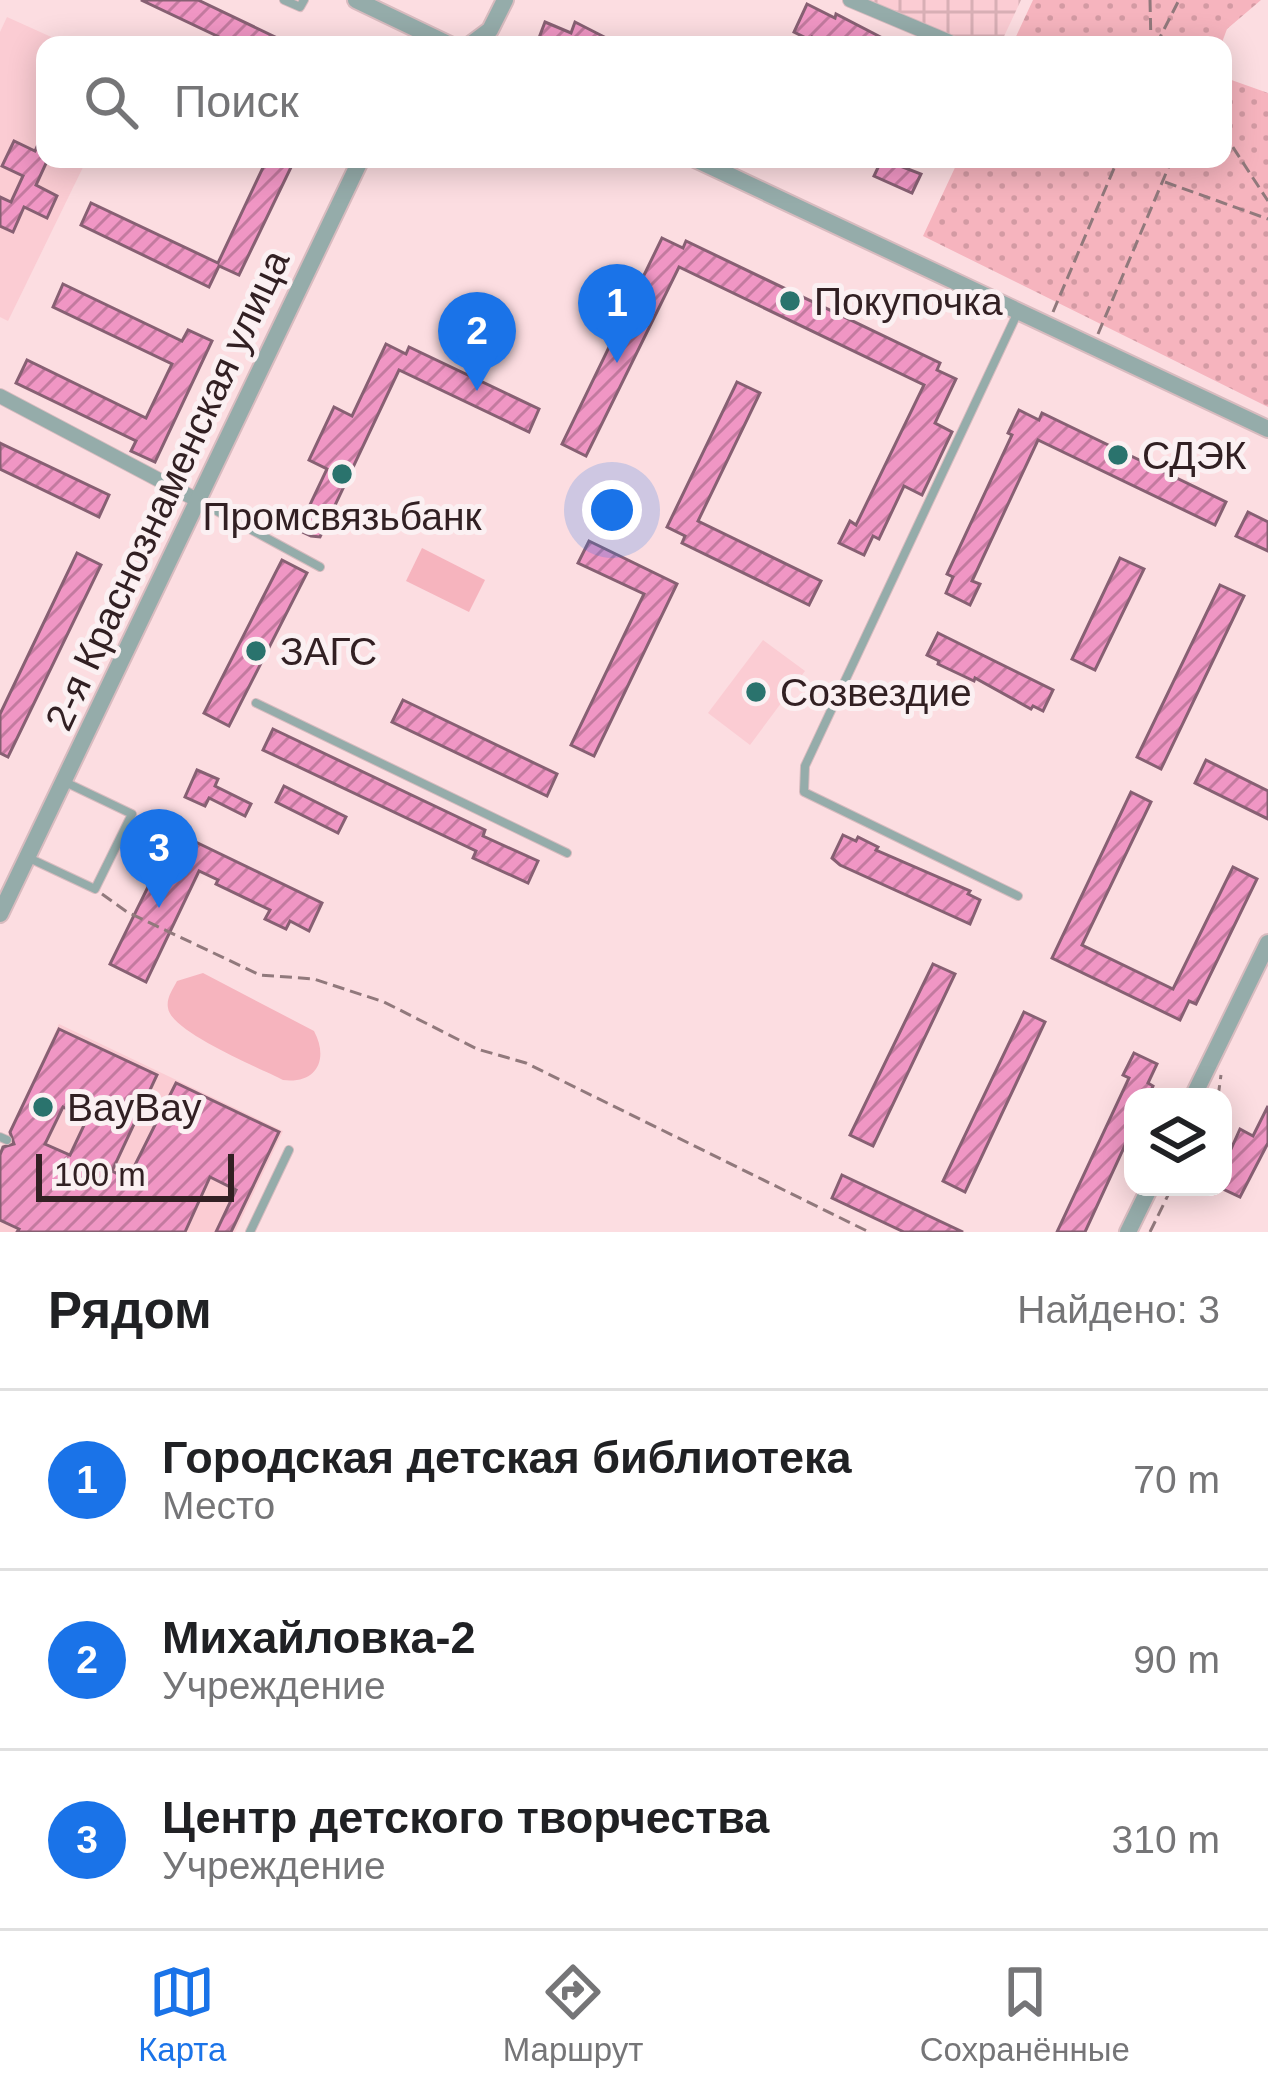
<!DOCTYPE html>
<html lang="ru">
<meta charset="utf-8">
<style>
body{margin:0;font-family:Arial,sans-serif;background:#f2f2f2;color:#202124}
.controls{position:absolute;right:36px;bottom:36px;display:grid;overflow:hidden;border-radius:24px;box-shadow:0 6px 30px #0003}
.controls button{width:108px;height:108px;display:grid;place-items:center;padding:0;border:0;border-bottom:3px solid #e0e0e0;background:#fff;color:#202124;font:60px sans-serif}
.scale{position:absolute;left:36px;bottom:30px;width:198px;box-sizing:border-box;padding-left:12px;border:6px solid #322023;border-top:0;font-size:33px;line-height:42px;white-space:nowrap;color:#322023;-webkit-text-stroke:9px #fbf0f2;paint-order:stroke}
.you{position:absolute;left:612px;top:510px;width:42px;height:42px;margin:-30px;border:9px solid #fff;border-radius:50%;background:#1a73e8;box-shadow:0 0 0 18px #1a73e833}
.badge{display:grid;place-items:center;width:78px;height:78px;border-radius:50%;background:#1a73e8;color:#fff;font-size:39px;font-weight:700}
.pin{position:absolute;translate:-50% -99px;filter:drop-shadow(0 3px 6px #0008)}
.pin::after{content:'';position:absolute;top:63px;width:42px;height:36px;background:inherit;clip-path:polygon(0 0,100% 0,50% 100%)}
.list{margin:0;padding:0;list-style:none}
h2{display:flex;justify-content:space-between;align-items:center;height:156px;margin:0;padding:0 48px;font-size:51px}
h2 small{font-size:39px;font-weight:400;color:#757577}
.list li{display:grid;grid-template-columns:78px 1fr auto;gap:36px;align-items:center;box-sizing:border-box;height:180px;padding:0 48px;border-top:3px solid #e0e0e0}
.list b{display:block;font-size:45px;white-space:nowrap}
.list p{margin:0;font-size:39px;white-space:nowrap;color:#757577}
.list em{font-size:39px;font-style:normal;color:#757577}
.icon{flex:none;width:66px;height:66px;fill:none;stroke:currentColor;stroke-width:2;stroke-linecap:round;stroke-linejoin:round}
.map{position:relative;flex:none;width:1268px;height:1232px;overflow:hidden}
.search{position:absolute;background:#fff;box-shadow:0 6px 30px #0003;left:36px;right:36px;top:36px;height:132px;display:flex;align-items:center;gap:30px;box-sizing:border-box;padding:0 42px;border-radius:24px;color:#757577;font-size:45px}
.sheet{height:696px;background:#fff}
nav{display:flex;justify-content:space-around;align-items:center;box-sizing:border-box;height:168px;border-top:3px solid #e0e0e0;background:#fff;font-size:33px;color:#757577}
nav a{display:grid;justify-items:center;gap:6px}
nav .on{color:#1a73e8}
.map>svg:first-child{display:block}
</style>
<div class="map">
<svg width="1268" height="1232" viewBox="0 0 1268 1232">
<defs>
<pattern id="industrial-grid" width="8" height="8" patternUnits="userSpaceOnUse" patternTransform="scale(3)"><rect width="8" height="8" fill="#fbccd3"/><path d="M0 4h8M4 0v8" fill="none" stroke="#d8afb5"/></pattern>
<pattern id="green-dots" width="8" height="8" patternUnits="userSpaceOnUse" patternTransform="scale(3)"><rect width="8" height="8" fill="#f6b4be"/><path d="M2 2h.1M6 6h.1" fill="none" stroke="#d39aa3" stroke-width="1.8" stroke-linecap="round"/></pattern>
<pattern id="building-hatch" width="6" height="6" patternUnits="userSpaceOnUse" patternTransform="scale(3)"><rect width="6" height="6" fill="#f096c4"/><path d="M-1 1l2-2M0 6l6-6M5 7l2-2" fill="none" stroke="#c37a9f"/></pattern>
</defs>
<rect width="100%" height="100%" fill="#fcdde1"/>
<g fill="#fbccd3">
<polygon points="7,17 69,45 45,45 45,159 87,159 8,321 0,317 0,32"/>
<polygon points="763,640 805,671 750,745 708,713"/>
<polygon points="59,1024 283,1131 235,1232 0,1232 0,1151"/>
</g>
<polygon fill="url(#industrial-grid)" points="867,0 1021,0 1000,45 975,45"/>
<g fill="url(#green-dots)">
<polygon points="1033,0 1261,0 1227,29 1221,45 1012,45"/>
<polygon points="1223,77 1268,93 1268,407 923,236 959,159 1223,159"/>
</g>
<g fill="#f6b4be">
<polygon points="422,548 485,580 469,612 406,581"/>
<path d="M203,973L314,1031C329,1059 317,1084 283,1080C260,1068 171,1032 168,1008C166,998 173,989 177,981Z"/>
</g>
<g fill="url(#building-hatch)" stroke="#876073" stroke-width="3" fill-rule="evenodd">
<polygon points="141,0 198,0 292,45 236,45"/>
<polygon points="807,4 835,18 836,14 896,45 828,45 812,37 810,40 794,32"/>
<polygon points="545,22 571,33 575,22 620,45 572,45 560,40 557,45 539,38"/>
<polygon points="45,129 45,159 48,159 36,185 57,196 47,218 24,207 13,232 0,226 0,197 11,202 23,176 2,166 14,141 35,151"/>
<polygon points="267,159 295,159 239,275 219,266 209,287 81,225 91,203 218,263"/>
<polygon points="882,159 921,174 912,193 874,176"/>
<polygon points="662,238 683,248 686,241 940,363 937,370 956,379 935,423 952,432 922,495 904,486 879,539 873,536 864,555 839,543 850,521 856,525 924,385 679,267 586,456 562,444"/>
<polygon points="63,284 182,341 188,330 212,341 155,462 131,451 136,441 16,383 27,360 146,418 172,364 53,307"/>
<polygon points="386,344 406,354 409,347 539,409 529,432 399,370 320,537 311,536 298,530 327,469 309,460 334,407 352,416"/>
<polygon points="737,382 760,393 698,521 821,581 809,605 682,543 685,536 667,527"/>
<polygon points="1019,410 1039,420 1042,413 1226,502 1215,525 1038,440 972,581 980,584 970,605 946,593 953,577 947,574 1012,435 1008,433"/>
<polygon points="0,443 109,495 99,517 0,469"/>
<polygon points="1248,512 1268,522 1268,551 1236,536"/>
<polygon points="589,541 677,584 594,756 571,745 644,594 578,563"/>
<polygon points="77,553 101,565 8,757 0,753 0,714"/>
<polygon points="1120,558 1144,569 1095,670 1072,659"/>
<polygon points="282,560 307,573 229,726 204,713"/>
<polygon points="1220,585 1244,596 1161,769 1137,757"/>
<polygon points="938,633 1053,690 1043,711 1033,706 1031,709 975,678 974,681 938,664 939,661 927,655"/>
<polygon points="403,700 557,774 547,796 392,722"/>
<polygon points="273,729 485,830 483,836 538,861 528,883 473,858 476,851 263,750"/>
<polygon points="1206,760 1268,791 1268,819 1195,783"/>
<polygon points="197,770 218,779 215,786 251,804 245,816 209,798 205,806 185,797"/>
<polygon points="284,786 346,817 338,833 276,802"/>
<polygon points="1131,792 1151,802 1082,945 1173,989 1233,867 1257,879 1196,1004 1189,1001 1180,1020 1052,958"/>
<polygon points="175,832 322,903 309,931 290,921 286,929 265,919 270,910 216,884 218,880 199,871 146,982 110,964"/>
<polygon points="843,835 856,841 858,837 878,847 876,850 970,891 968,894 980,900 970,924 840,865 832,858"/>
<polygon points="933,964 955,974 873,1146 850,1135"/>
<polygon points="1024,1012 1045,1022 965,1192 943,1181"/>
<path d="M59,1029L157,1075L112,1171L128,1179L176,1083L279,1132L231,1232H216L236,1190L210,1177L185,1232H17L19,1229L0,1220V1155L3,1147L14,1144L10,1132ZM63,1107L87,1119L70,1155L45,1144Z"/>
<polygon points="1134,1053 1157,1064 1148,1083 1153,1086 1148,1097 1133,1097 1133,1128 1085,1232 1057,1232 1129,1078 1123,1075"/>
<polygon points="1268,1106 1268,1143 1240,1197 1223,1189 1223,1167 1240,1129 1253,1136"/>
<polygon points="842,1175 963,1232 904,1232 832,1198"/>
</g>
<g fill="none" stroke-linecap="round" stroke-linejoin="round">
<g stroke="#d8bbbf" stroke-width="10">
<g id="service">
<polyline points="284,0 300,7 304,0"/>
<polyline points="1017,314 805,766 804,792 1018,896"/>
<polyline points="200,502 320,567"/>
<polyline points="256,703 567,853"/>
<polyline points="29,858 95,889 132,814 65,782"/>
<polyline points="0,1137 7,1140"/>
<polyline points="250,1232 289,1150"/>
</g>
</g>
<g stroke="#d8bbbf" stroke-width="16">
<g id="minor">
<polyline points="850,0 957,45"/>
<polyline points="0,396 197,500"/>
</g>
</g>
<g stroke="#d8bbbf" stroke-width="20">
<g id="tertiary">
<polyline points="356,0 450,45"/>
<polyline points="470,45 490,30 505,0"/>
<polyline points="695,159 1268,429"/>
<polyline points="0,914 361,159"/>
<polyline points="1193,1097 1268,943"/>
<polyline points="1128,1232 1150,1187"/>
</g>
</g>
<g stroke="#91797c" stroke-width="3" stroke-dasharray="12 6" stroke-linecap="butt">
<polyline points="1150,0 1151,45"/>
<polyline points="1156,45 1179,0"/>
<polyline points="1223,132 1268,201"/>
<polyline points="1165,182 1268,219"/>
<polyline points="1053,312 1118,159"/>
<polyline points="1098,334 1172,159"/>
<polyline points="102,894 127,912 260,975 314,979 384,1002 477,1049 526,1063 869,1232"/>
<polyline points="1218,1097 1221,1075"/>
<polyline points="1150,1232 1172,1187"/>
</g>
<use href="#service" stroke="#95acaa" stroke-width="8"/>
<use href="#minor" stroke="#95acaa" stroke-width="14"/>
<use href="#tertiary" stroke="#95acaa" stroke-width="16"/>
</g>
<g fill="#2a736d" stroke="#fbf0f2" stroke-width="4.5">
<circle cx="790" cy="301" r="12"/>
<circle cx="1118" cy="455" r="12"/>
<circle cx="342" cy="474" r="12"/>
<circle cx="256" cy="651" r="12"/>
<circle cx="756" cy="692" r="12"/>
<circle cx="43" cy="1107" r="12"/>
</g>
<g text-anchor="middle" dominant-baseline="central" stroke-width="10" stroke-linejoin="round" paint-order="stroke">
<g font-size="39" fill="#322023" stroke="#fbf0f2" text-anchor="start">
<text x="814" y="301">Покупочка</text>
<text x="1142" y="455">СДЭК</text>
<text x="342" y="516" text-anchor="middle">Промсвязьбанк</text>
<text x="280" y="651">ЗАГС</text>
<text x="780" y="692">Созвездие</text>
<text x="67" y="1107">BayBay</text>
</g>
<g font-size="39" fill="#322023" stroke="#fbf0f2">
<text transform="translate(167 490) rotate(-65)">2-я Краснознаменская улица</text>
</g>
</g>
</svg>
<div class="controls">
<button><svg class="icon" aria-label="layers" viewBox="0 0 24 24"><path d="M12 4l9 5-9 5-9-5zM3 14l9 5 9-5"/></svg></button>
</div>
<div class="scale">100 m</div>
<div class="you"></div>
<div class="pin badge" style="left:617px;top:363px">1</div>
<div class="pin badge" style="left:477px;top:391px">2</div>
<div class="pin badge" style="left:159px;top:908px">3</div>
<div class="search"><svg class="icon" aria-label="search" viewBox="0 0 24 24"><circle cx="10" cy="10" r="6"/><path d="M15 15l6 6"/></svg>Поиск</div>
</div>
<section class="sheet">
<h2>Рядом<small>Найдено: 3</small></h2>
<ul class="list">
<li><span class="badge">1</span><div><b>Городская детская библиотека</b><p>Место</p></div><em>70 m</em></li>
<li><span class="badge">2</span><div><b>Михайловка-2</b><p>Учреждение</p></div><em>90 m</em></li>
<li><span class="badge">3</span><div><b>Центр детского творчества</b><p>Учреждение</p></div><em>310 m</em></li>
</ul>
</section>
<nav>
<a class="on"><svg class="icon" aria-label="map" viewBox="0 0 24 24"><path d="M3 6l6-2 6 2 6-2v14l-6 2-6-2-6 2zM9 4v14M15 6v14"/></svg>Карта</a>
<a><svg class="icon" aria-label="directions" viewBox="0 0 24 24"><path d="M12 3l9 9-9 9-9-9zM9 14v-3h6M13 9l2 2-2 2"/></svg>Маршрут</a>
<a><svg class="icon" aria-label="saved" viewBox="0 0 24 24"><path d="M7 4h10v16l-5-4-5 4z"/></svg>Сохранённые</a>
</nav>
